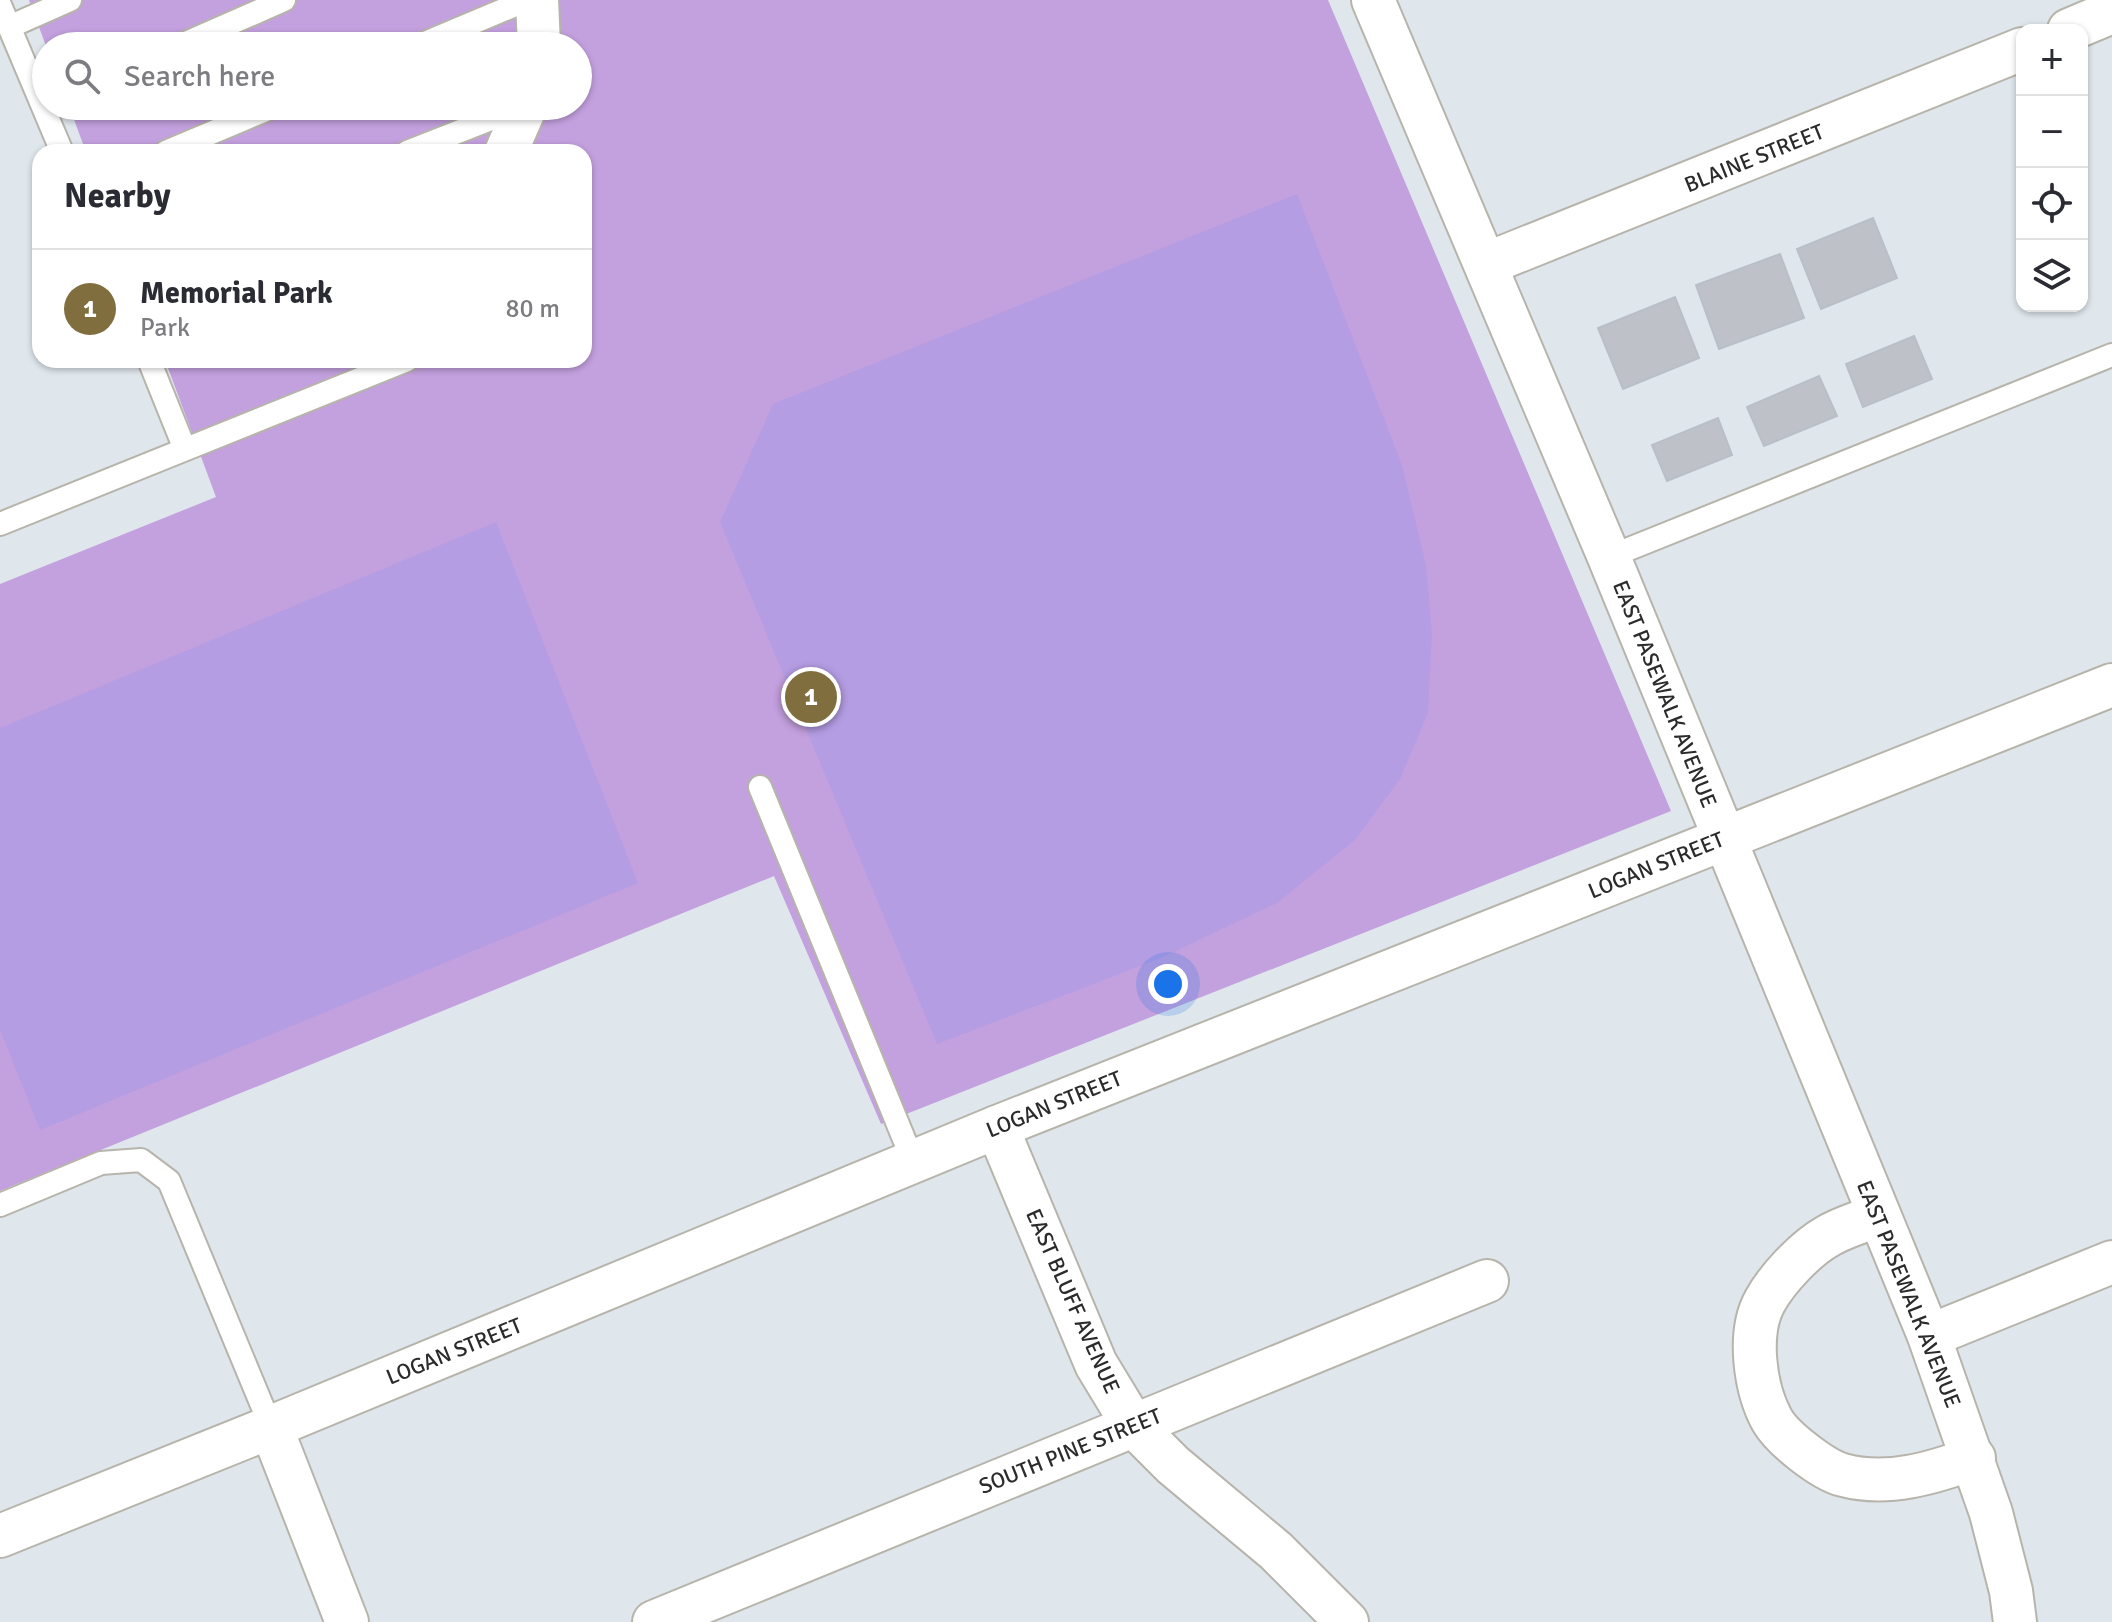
<!DOCTYPE html>
<meta charset="utf-8">
<style>
body{margin:0;font-family:Signika,sans-serif;background:#f7f7f7;color:#2b2b33}
.controls{position:absolute;right:24px;top:24px;display:grid;overflow:hidden;border-radius:16px;box-shadow:0 2px 6px #0004}
.controls button{width:72px;height:72px;display:grid;place-items:center;padding:0;border:0;border-bottom:2px solid #e1e1e2;background:#fff;color:#2b2b33;font:40px sans-serif}
.you{position:absolute;left:1168px;top:984px;width:28px;height:28px;margin:-20px;border:6px solid #fff;border-radius:50%;background:#1a73e8;box-shadow:0 0 0 12px #1a73e833}
.badge{display:grid;place-items:center;width:52px;height:52px;border-radius:50%;background:#816e3f;color:#fff;font-size:26px;font-weight:700}
.pin{position:absolute;translate:-50% -50%;border:4px solid #fff;box-shadow:0 2px 8px #0006}
.list{margin:0;padding:0;list-style:none}
h2{display:flex;justify-content:space-between;align-items:center;height:104px;margin:0;padding:0 32px;font-size:34px}
h2 small{font-size:26px;font-weight:400;color:#7c7c81}
.list li{display:grid;grid-template-columns:52px 1fr auto;gap:24px;align-items:center;box-sizing:border-box;height:120px;padding:0 32px;border-top:2px solid #e1e1e2}
.list b{display:block;font-size:30px;white-space:nowrap}
.list p{margin:0;font-size:26px;white-space:nowrap;color:#7c7c81}
.list em{font-size:26px;font-style:normal;color:#7c7c81}
.icon{flex:none;width:44px;height:44px;fill:none;stroke:currentColor;stroke-width:2;stroke-linecap:round;stroke-linejoin:round}
.map{position:relative;flex:none;width:2112px;height:1622px;overflow:hidden}
.search{position:absolute;background:#fff;box-shadow:0 2px 6px #0004;left:32px;top:32px;width:560px;height:88px;display:flex;align-items:center;gap:20px;box-sizing:border-box;padding:0 28px;border-radius:44px;color:#7c7c81;font-size:30px}
.panel{position:absolute;background:#fff;box-shadow:0 2px 6px #0004;left:32px;top:144px;width:560px;height:224px;border-radius:24px}
.map>svg:first-child{display:block}
</style>
<div class="map">
<svg width="2112" height="1622" viewBox="0 0 2112 1622">
<rect width="100%" height="100%" fill="#dfe6ec"/>
<polygon fill="#c3a0de" points="29,0 1328,0 1671,811 881,1124 774,876 0,1191 0,584 216,497 165,360 584,360 584,152 86,152 69,106 578,106 578,46 46,46"/>
<g fill="#b59de4">
<polygon points="1297,194 1402,465 1426,565 1432,633 1428,713 1400,779 1355,840 1277,903 1161,958 937,1044 720,522 773,404"/>
<polygon points="496,522 638,883 40,1130 0,1030 0,728"/>
</g>
<g fill="#bec2c8" stroke="#b9bfc7" stroke-width="2">
<polygon points="1873,218 1897,278 1821,309 1797,249"/>
<polygon points="1780,254 1804,318 1719,349 1696,285"/>
<polygon points="1675,297 1699,358 1623,389 1598,328"/>
<polygon points="1914,336 1932,379 1863,407 1846,364"/>
<polygon points="1819,376 1837,416 1764,446 1747,407"/>
<polygon points="1718,418 1732,455 1667,481 1652,445"/>
</g>
<g fill="none" stroke-linecap="round" stroke-linejoin="round">
<g stroke="#b7b4ab" stroke-width="26">
<g id="lane">
<polyline points="0,5 62,152"/>
<polyline points="9,27 70,0"/>
<polyline points="179,46 284,0"/>
<polyline points="418,46 527,0"/>
<polyline points="166,152 275,106"/>
<polyline points="407,152 524,106"/>
<polyline points="149,360 184,447"/>
<polyline points="0,524 407,360"/>
<polyline points="1609,557 2112,355"/>
<polyline points="760,787 913,1161"/>
<polyline points="0,1205 101,1163 141,1160 169,1181 271,1427"/>
</g>
</g>
<g stroke="#b7b4ab" stroke-width="46">
<g id="street">
<polyline points="537,0 539,46"/>
<polyline points="1373,0 1609,557 1929,1336 1991,1513 2011,1591 2015,1622"/>
<polyline points="2069,30 2112,12"/>
<polyline points="506,152 526,106"/>
<polyline points="1486,264 2022,49"/>
<polyline points="997,1127 1096,1364 1133,1425 1173,1465 1276,1551 1347,1622"/>
<path d="M1878,1215C1862,1222 1843,1227 1828,1236C1805,1249 1777,1279 1765,1301C1747,1333 1755,1389 1772,1420C1782,1438 1823,1470 1843,1475C1887,1487 1933,1473 1974,1458"/>
<polyline points="1929,1336 2112,1262"/>
<polyline points="271,1427 347,1622"/>
<polyline points="0,1536 271,1427 997,1127 2112,685"/>
<polyline points="654,1622 1487,1281"/>
</g>
</g>
<use href="#lane" stroke="#fff" stroke-width="22"/>
<use href="#street" stroke="#fff" stroke-width="42"/>
</g>
<g text-anchor="middle" dominant-baseline="central" stroke-width="6" stroke-linejoin="round" paint-order="stroke">
<g font-size="22" fill="#2b2b2b" stroke="#fff">
<text transform="translate(1754 158) rotate(-22)">BLAINE STREET</text>
<text transform="translate(1665 694) rotate(68)">EAST PASEWALK AVENUE</text>
<text transform="translate(1656 865) rotate(-22)">LOGAN STREET</text>
<text transform="translate(1054 1104) rotate(-22)">LOGAN STREET</text>
<text transform="translate(1909 1294) rotate(68)">EAST PASEWALK AVENUE</text>
<text transform="translate(1073 1301) rotate(66)">EAST BLUFF AVENUE</text>
<text transform="translate(454 1351) rotate(-22)">LOGAN STREET</text>
<text transform="translate(1070 1451) rotate(-22)">SOUTH PINE STREET</text>
</g>
</g>
</svg>
<div class="controls">
<button>+</button>
<button>−</button>
<button><svg class="icon" aria-label="locate" viewBox="0 0 24 24"><circle cx="12" cy="12" r="6"/><path d="M12 2v4M12 18v4M2 12h4M18 12h4"/></svg></button>
<button><svg class="icon" aria-label="layers" viewBox="0 0 24 24"><path d="M12 4l9 5-9 5-9-5zM3 14l9 5 9-5"/></svg></button>
</div>
<div class="you"></div>
<div class="pin badge" style="left:811px;top:697px">1</div>
<div class="search"><svg class="icon" aria-label="search" viewBox="0 0 24 24"><circle cx="10" cy="10" r="6"/><path d="M15 15l6 6"/></svg>Search here</div>
<section class="panel">
<h2>Nearby<small></small></h2>
<ul class="list">
<li><span class="badge">1</span><div><b>Memorial Park</b><p>Park</p></div><em>80 m</em></li>
</ul>
</section>
</div>
